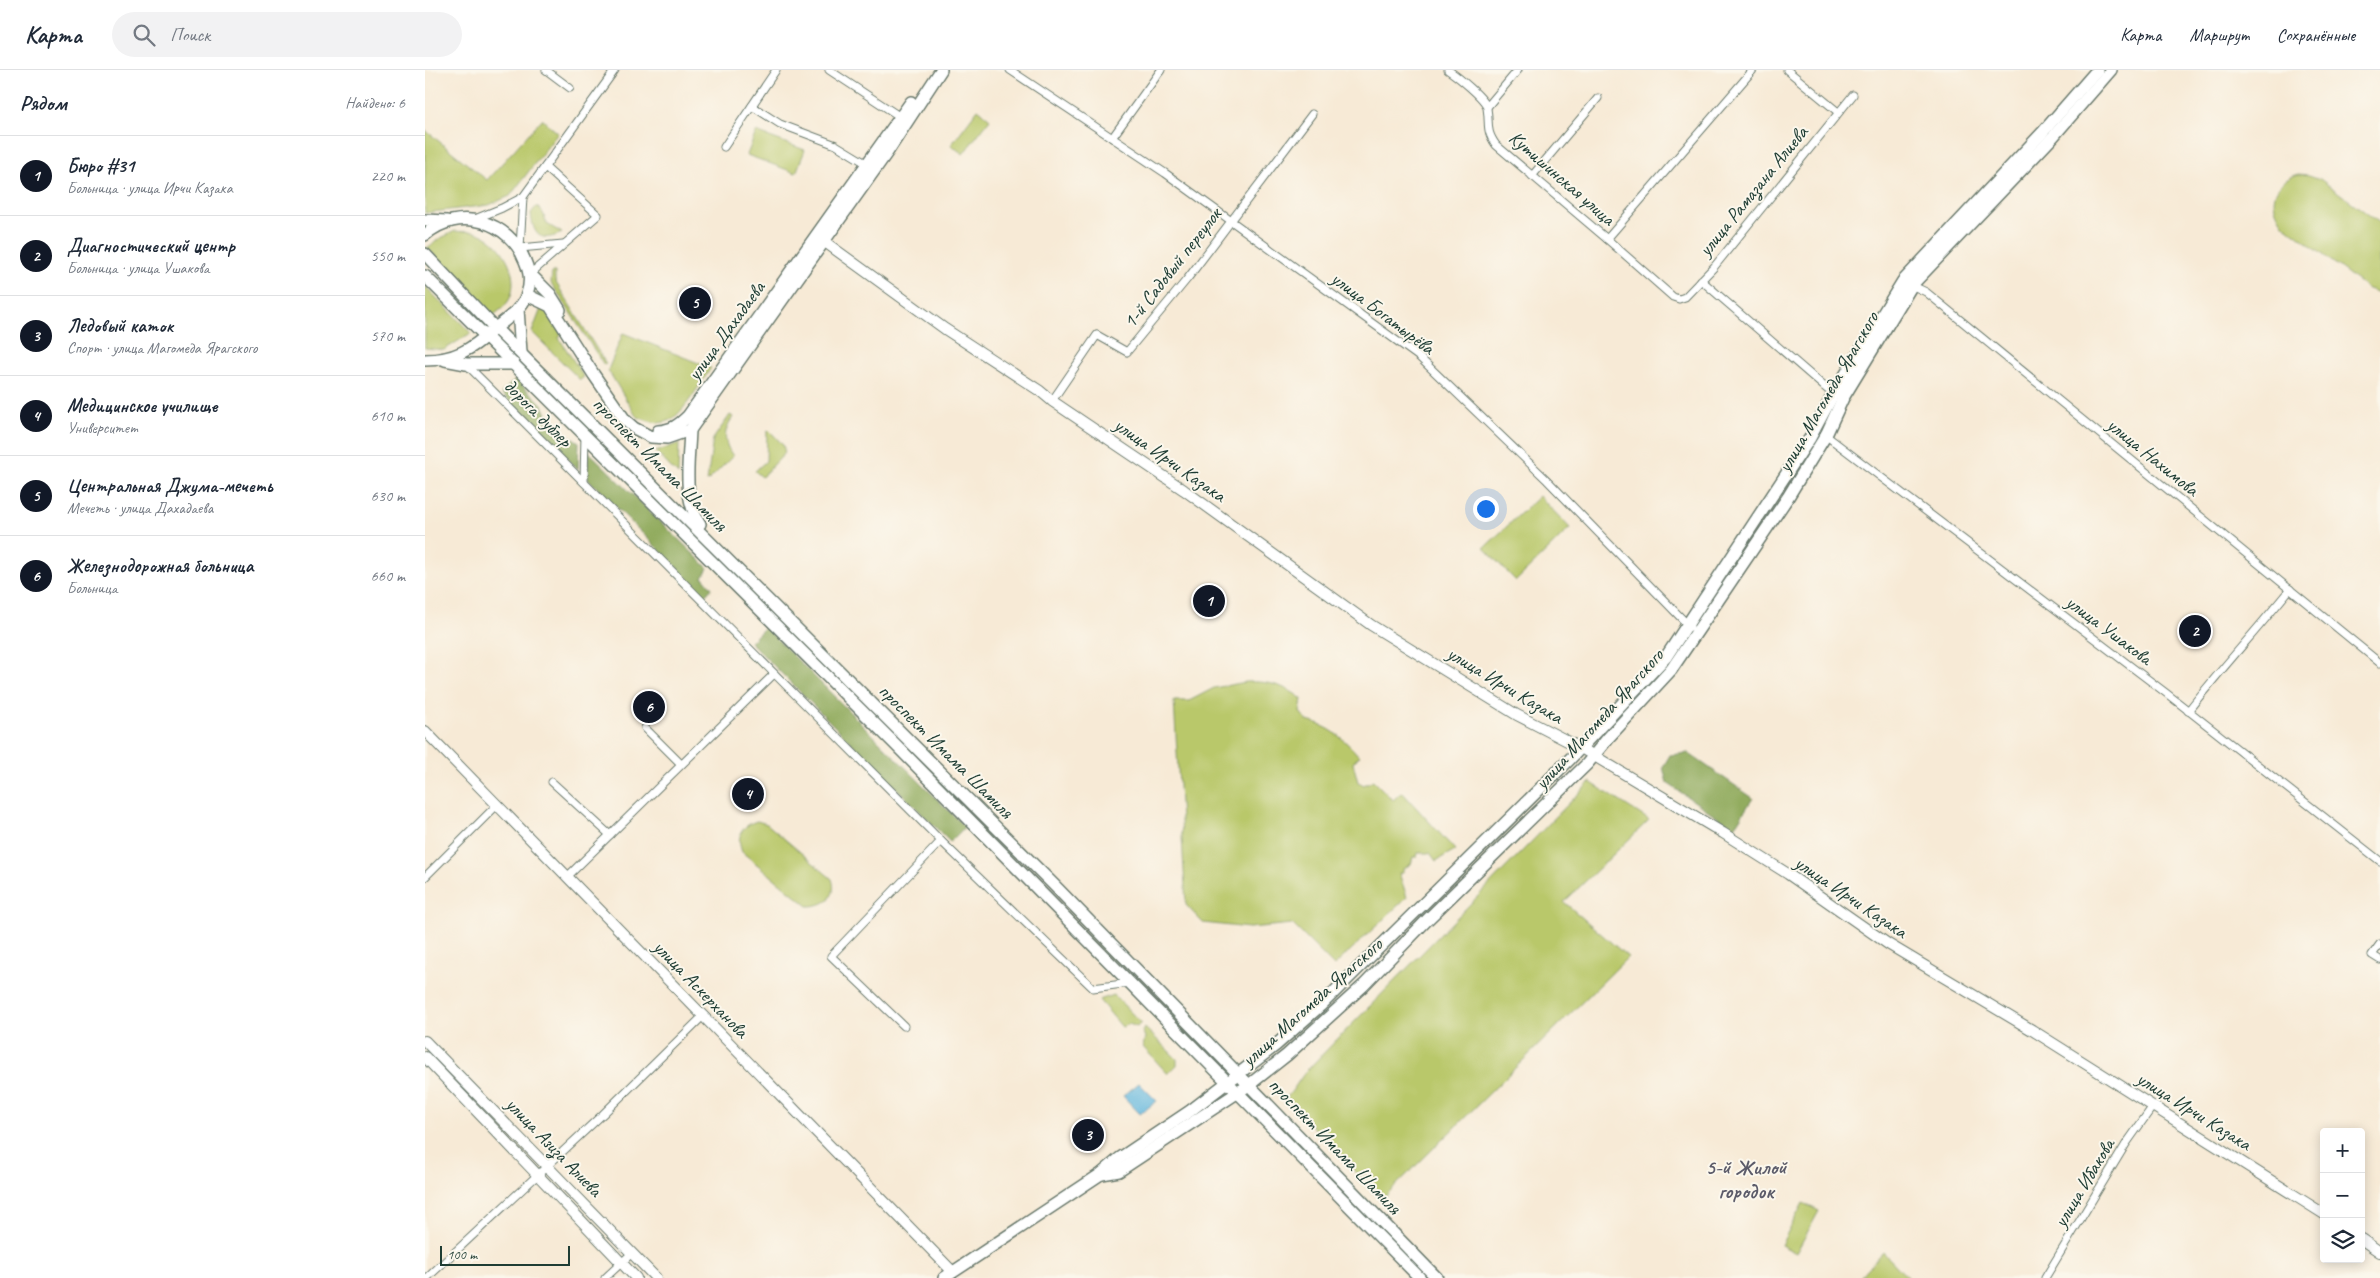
<!DOCTYPE html>
<html lang="ru">
<meta charset="utf-8">
<style>
body{margin:0;font-family:Caveat,sans-serif;background:#f2f2f3;color:#1f2937}
.controls{position:absolute;right:15px;bottom:15px;display:grid;overflow:hidden;border-radius:5px;box-shadow:0 2px 12px #0003}
.controls button{width:45px;height:45px;display:grid;place-items:center;padding:0;border:0;border-bottom:1px solid #e0e1e3;background:#fff;color:#1f2937;font:25px sans-serif}
.scale{position:absolute;left:15px;bottom:12px;width:130px;box-sizing:border-box;padding-left:5px;border:2px solid #1f3d34;border-top:0;font-size:14px;line-height:18px;white-space:nowrap;color:#1f3d34;-webkit-text-stroke:4px #fbf7ec;paint-order:stroke}
.you{position:absolute;left:1060px;top:438px;width:18px;height:18px;margin:-12px;border:4px solid #fff;border-radius:50%;background:#1a73e8;box-shadow:0 0 0 8px #1a73e833}
.badge{display:grid;place-items:center;width:32px;height:32px;border-radius:50%;background:#111827;color:#fff;font-size:16px;font-weight:700}
.pin{position:absolute;translate:-50% -50%;border:2px solid #fff;box-shadow:0 1px 5px #0006}
.list{margin:0;padding:0;list-style:none}
h2{display:flex;justify-content:space-between;align-items:center;height:65px;margin:0;padding:0 20px;font-size:21px}
h2 small{font-size:16px;font-weight:400;color:#747a83}
.list li{display:grid;grid-template-columns:32px 1fr auto;gap:15px;align-items:center;box-sizing:border-box;height:80px;padding:0 20px;border-top:1px solid #e0e1e3}
.list b{display:block;font-size:19px;white-space:nowrap}
.list p{margin:0;font-size:16px;white-space:nowrap;color:#747a83}
.list em{font-size:16px;font-style:normal;color:#747a83}
.icon{flex:none;width:28px;height:28px;fill:none;stroke:currentColor;stroke-width:2;stroke-linecap:round;stroke-linejoin:round}
.map{position:relative;flex:none;width:1955px;height:1208px;overflow:hidden}
header{display:flex;align-items:center;gap:30px;box-sizing:border-box;height:70px;padding:0 25px;background:#fff;border-bottom:1px solid #e0e1e3}
header strong{font-size:24px}
nav{display:flex;gap:28px;margin-inline-start:auto;font-size:18px}
.search{width:350px;height:45px;background:#f2f2f3;display:flex;align-items:center;gap:12px;box-sizing:border-box;padding:0 18px;border-radius:28px;color:#747a83;font-size:19px}
main{display:flex}
aside{flex:1;background:#fff}
.map>svg:first-child{display:block}
</style>
<header>
<strong>Карта</strong>
<div class="search"><svg class="icon" aria-label="search" viewBox="0 0 24 24"><circle cx="10" cy="10" r="6"/><path d="M15 15l6 6"/></svg>Поиск</div>
<nav><a>Карта</a><a>Маршрут</a><a>Сохранённые</a></nav>
</header>
<main>
<aside>
<h2>Рядом<small>Найдено: 6</small></h2>
<ul class="list">
<li><span class="badge">1</span><div><b>Бюро #31</b><p>Больница · улица Ирчи Казака</p></div><em>220 m</em></li>
<li><span class="badge">2</span><div><b>Диагностический центр</b><p>Больница · улица Ушакова</p></div><em>550 m</em></li>
<li><span class="badge">3</span><div><b>Ледовый каток</b><p>Спорт · улица Магомеда Ярагского</p></div><em>570 m</em></li>
<li><span class="badge">4</span><div><b>Медицинское училище</b><p>Университет</p></div><em>610 m</em></li>
<li><span class="badge">5</span><div><b>Центральная Джума-мечеть</b><p>Мечеть · улица Дахадаева</p></div><em>630 m</em></li>
<li><span class="badge">6</span><div><b>Железнодорожная больница</b><p>Больница</p></div><em>660 m</em></li>
</ul>
</aside>
<div class="map">
<svg width="1955" height="1208" viewBox="0 0 1955 1208">
<rect width="100%" height="100%" fill="#fbf7ec"/>
<filter id="ink" filterUnits="userSpaceOnUse"><feTurbulence type="fractalNoise" baseFrequency=".02" numOctaves="2"/><feDisplacementMap in="SourceGraphic" scale="10" xChannelSelector="R" yChannelSelector="G"/><feConvolveMatrix kernelMatrix="1 2 1 2 8 2 1 2 1" color-interpolation-filters="sRGB"/></filter>
<filter id="wash" filterUnits="userSpaceOnUse"><feTurbulence type="fractalNoise" baseFrequency=".0096" numOctaves="4" result="noise"/><feDisplacementMap in="SourceGraphic" scale="20" xChannelSelector="R" yChannelSelector="G"/><feGaussianBlur stdDeviation="1.12" result="paint"/><feColorMatrix in="noise" values="0 0 0 0 0 0 0 0 0 0 0 0 0 0 0 0 0 1.4 0 .05"/><feComposite in="paint" operator="in"/></filter>
<g filter="url(#wash)">
<rect width="100%" height="100%" fill="#f7ead6"/>
<g fill="#b9c86a" stroke="#6c824f">
<polygon points="553,39 565,49 538,84 526,75"/>
<polygon points="117,49 133,63 85,126 64,135 0,143 0,60 62,110"/>
<polygon points="331,62 380,80 371,103 322,85"/>
<path d="M1873,104L1884,105L1895,109L1955,153V223L1943,219L1859,155C1842,132 1847,114 1873,104Z"/>
<path d="M112,136L118,143L122,154L137,163C116,173 108,166 106,143Z"/>
<path d="M30,161C36,162 43,161 49,162C76,168 97,204 84,230C80,237 73,242 67,246L2,178L14,169Z"/>
<polygon points="127,202 130,202 130,211 181,294 179,295 126,213"/>
<polygon points="0,216 46,263 19,280 0,278"/>
<polygon points="117,236 124,241 138,262 134,268 159,307 155,310 107,262"/>
<path d="M198,263L286,298C277,311 258,344 245,350C234,356 222,351 211,346L183,300Z"/>
<path d="M305,345L308,347C298,361 298,372 308,386L282,412L288,369Z"/>
<polygon points="344,360 358,375 360,383 337,407 330,401 341,391 342,362"/>
<polygon points="254,373 253,405 231,382"/>
<polygon points="1114,426 1145,458 1091,511 1059,478"/>
<path d="M821,612C843,611 859,615 877,629L875,642L882,651C905,656 917,667 934,686L928,693L933,712L939,715L948,710L968,730L977,722L1030,780L1011,791L1005,783H993L992,787H988L986,794L978,799V803H974L982,827L909,896L867,854L824,858L778,853L761,835L749,631H764L789,618Z"/>
<path d="M1165,712L1224,750L1139,832L1203,887L956,1130L861,1028C870,1019 875,1007 885,997Z"/>
<path d="M332,751L342,754L407,809C413,827 400,836 383,836L317,782C311,766 316,756 332,751Z"/>
<polygon points="689,925 716,953 712,957 704,954 697,957 674,930"/>
<polygon points="720,958 752,989 752,995 743,1004 718,977 720,967 717,961"/>
<polygon points="1378,1133 1394,1141 1371,1183 1356,1175"/>
<polygon points="1458,1182 1483,1208 1434,1208"/>
</g>
<g fill="#92ac5e" stroke="#587449">
<polygon points="91,309 118,335 126,354 154,372 153,399 76,323"/>
<polygon points="163,381 283,498 278,507 287,518 280,526 163,409"/>
<polygon points="340,557 540,757 525,772 325,572"/>
<polygon points="1263,683 1328,728 1309,758 1242,713 1238,697 1245,685"/>
</g>
<polygon fill="#61b6dd" stroke="#407a88" points="714,1013 732,1031 715,1044 698,1026"/>
</g>
<g filter="url(#ink)">
<g fill="none" stroke-linecap="round" stroke-linejoin="round">
<g stroke="#6b7a6d" stroke-width="9">
<g id="minor">
<polyline points="121,0 145,18"/>
<polyline points="404,0 477,48"/>
<polyline points="585,0 740,103 994,287 1122,410 1265,557"/>
<path d="M1023,0C1032,6 1061,29 1062,38C1065,56 1060,59 1071,75L1182,169L1248,227L1254,229L1260,227L1289,197L1428,25"/>
<polyline points="1362,0 1413,42"/>
<polyline points="327,36 355,54 411,75 444,95"/>
<polyline points="1062,37 1093,0"/>
<polyline points="687,68 736,0"/>
<polyline points="299,77 351,0"/>
<polyline points="1107,106 1173,28"/>
<polyline points="98,127 95,178 138,174"/>
<polyline points="50,149 77,138 98,127 190,0"/>
<polyline points="1182,169 1328,0"/>
<polyline points="105,204 173,145 120,97"/>
<polyline points="1276,210 1410,326"/>
<polyline points="1484,214 1501,222 1955,593"/>
<polyline points="41,294 516,771 668,918 705,913"/>
<polyline points="627,331 672,265 702,282 763,208 887,44"/>
<polyline points="1399,364 1741,623 1955,791"/>
<polyline points="159,412 160,364"/>
<path d="M1763,641C1796,599 1832,560 1865,519"/>
<polyline points="220,658 256,694"/>
<polyline points="127,712 185,765"/>
<polyline points="0,807 72,735"/>
<polyline points="142,807 349,604"/>
<polyline points="1955,874 1947,885 1955,890"/>
<polyline points="479,956 406,886 516,771"/>
<polyline points="2,1208 178,1044 278,946"/>
<polyline points="180,1208 207,1183"/>
<polyline points="1620,1208 1701,1074 1728,1036"/>
</g>
</g>
<g stroke="#6b7a6d" stroke-width="12">
<g id="secondary">
<polyline points="393,167 520,259 615,321 627,331 759,420 946,555 1092,645 1156,678 1298,763 1363,804 1463,874 1607,960 1899,1144"/>
<polyline points="0,661 528,1202"/>
<polyline points="0,971 231,1208"/>
<polyline points="0,987 211,1208"/>
<polyline points="1936,1169 1955,1182"/>
</g>
</g>
<g stroke="#6b7a6d" stroke-width="14">
<g id="primary">
<polyline points="0,150 22,151"/>
<path d="M0,165C33,135 85,151 100,191C105,203 106,212 102,224C97,240 80,250 68,260C46,280 29,290 0,290"/>
<polyline points="0,184 70,258 628,814 1012,1208"/>
<polyline points="105,204 125,224 135,240"/>
<polyline points="0,206 470,674 995,1208"/>
<polyline points="102,225 125,236 169,305 200,350 209,358 226,367 242,368 265,360 463,81 516,0"/>
<polyline points="93,239 96,282"/>
<polyline points="20,290 41,294 89,294"/>
<path d="M265,360C264,391 257,427 275,454"/>
<path d="M233,361C247,360 254,355 263,346L486,32"/>
<polyline points="677,1104 694,1101 824,1015 862,985 939,915 1002,850 1162,694 1183,668 1246,600 1363,427 1401,365 1418,328 1487,215 1626,69 1686,0"/>
<polyline points="519,1208 676,1104 695,1088 765,1041 851,975 895,936 1145,689 1241,587 1385,368 1408,325 1478,211 1617,63 1672,0"/>
</g>
</g>
<use href="#minor" stroke="#fff" stroke-width="7"/>
<use href="#secondary" stroke="#fff" stroke-width="10"/>
<use href="#primary" stroke="#fff" stroke-width="11"/>
</g>
</g>
<g text-anchor="middle" dominant-baseline="central" stroke-width="4" stroke-linejoin="round" paint-order="stroke">
<g font-size="20" fill="#1f3d34" stroke="#fbf7ec">
<text transform="translate(1137 108) rotate(41)">Кутишинская улица</text>
<text transform="translate(1328 121) rotate(-51)">улица Рамазана Алиева</text>
<text transform="translate(747 198) rotate(-52)">1-й Садовый переулок</text>
<text transform="translate(958 243) rotate(37)">улица Богатырёва</text>
<text transform="translate(301 261) rotate(-54)">улица Дахадаева</text>
<text transform="translate(1403 322) rotate(-60)">улица Магомеда Ярагского</text>
<text transform="translate(113 343) rotate(45)">дорога дублер</text>
<text transform="translate(1728 387) rotate(39)">улица Нахимова</text>
<text transform="translate(745 390) rotate(35)">улица Ирчи Казака</text>
<text transform="translate(235 394) rotate(45)">проспект Имама Шамиля</text>
<text transform="translate(1684 560) rotate(37)">улица Ушакова</text>
<text transform="translate(1080 615) rotate(31)">улица Ирчи Казака</text>
<text transform="translate(1174 649) rotate(-48)">улица Магомеда Ярагского</text>
<text transform="translate(521 681) rotate(45)">проспект Имама Шамиля</text>
<text transform="translate(1426 827) rotate(34)">улица Ирчи Казака</text>
<text transform="translate(276 919) rotate(46)">улица Аскерханова</text>
<text transform="translate(887 932) rotate(-42)">улица Магомеда Ярагского</text>
<text transform="translate(1769 1041) rotate(32)">улица Ирчи Казака</text>
<text transform="translate(910 1076) rotate(46)">проспект Имама Шамиля</text>
<text transform="translate(129 1077) rotate(46)">улица Азиза Алиева</text>
<text transform="translate(1659 1113) rotate(-59)">улица Ибакова</text>
</g>
<g font-size="21" font-weight="bold" fill="#5c5c6a" stroke="#fbf7ec">
<text x="1321" y="1097">5-й Жилой<tspan x="1321" dy="24">городок</tspan></text>
</g>
</g>
</svg>
<div class="controls">
<button>+</button>
<button>−</button>
<button><svg class="icon" aria-label="layers" viewBox="0 0 24 24"><path d="M12 4l9 5-9 5-9-5zM3 14l9 5 9-5"/></svg></button>
</div>
<div class="scale">100 m</div>
<div class="you"></div>
<div class="pin badge" style="left:784px;top:531px">1</div>
<div class="pin badge" style="left:1770px;top:561px">2</div>
<div class="pin badge" style="left:663px;top:1065px">3</div>
<div class="pin badge" style="left:323px;top:724px">4</div>
<div class="pin badge" style="left:270px;top:233px">5</div>
<div class="pin badge" style="left:224px;top:637px">6</div>
</div>
</main>
